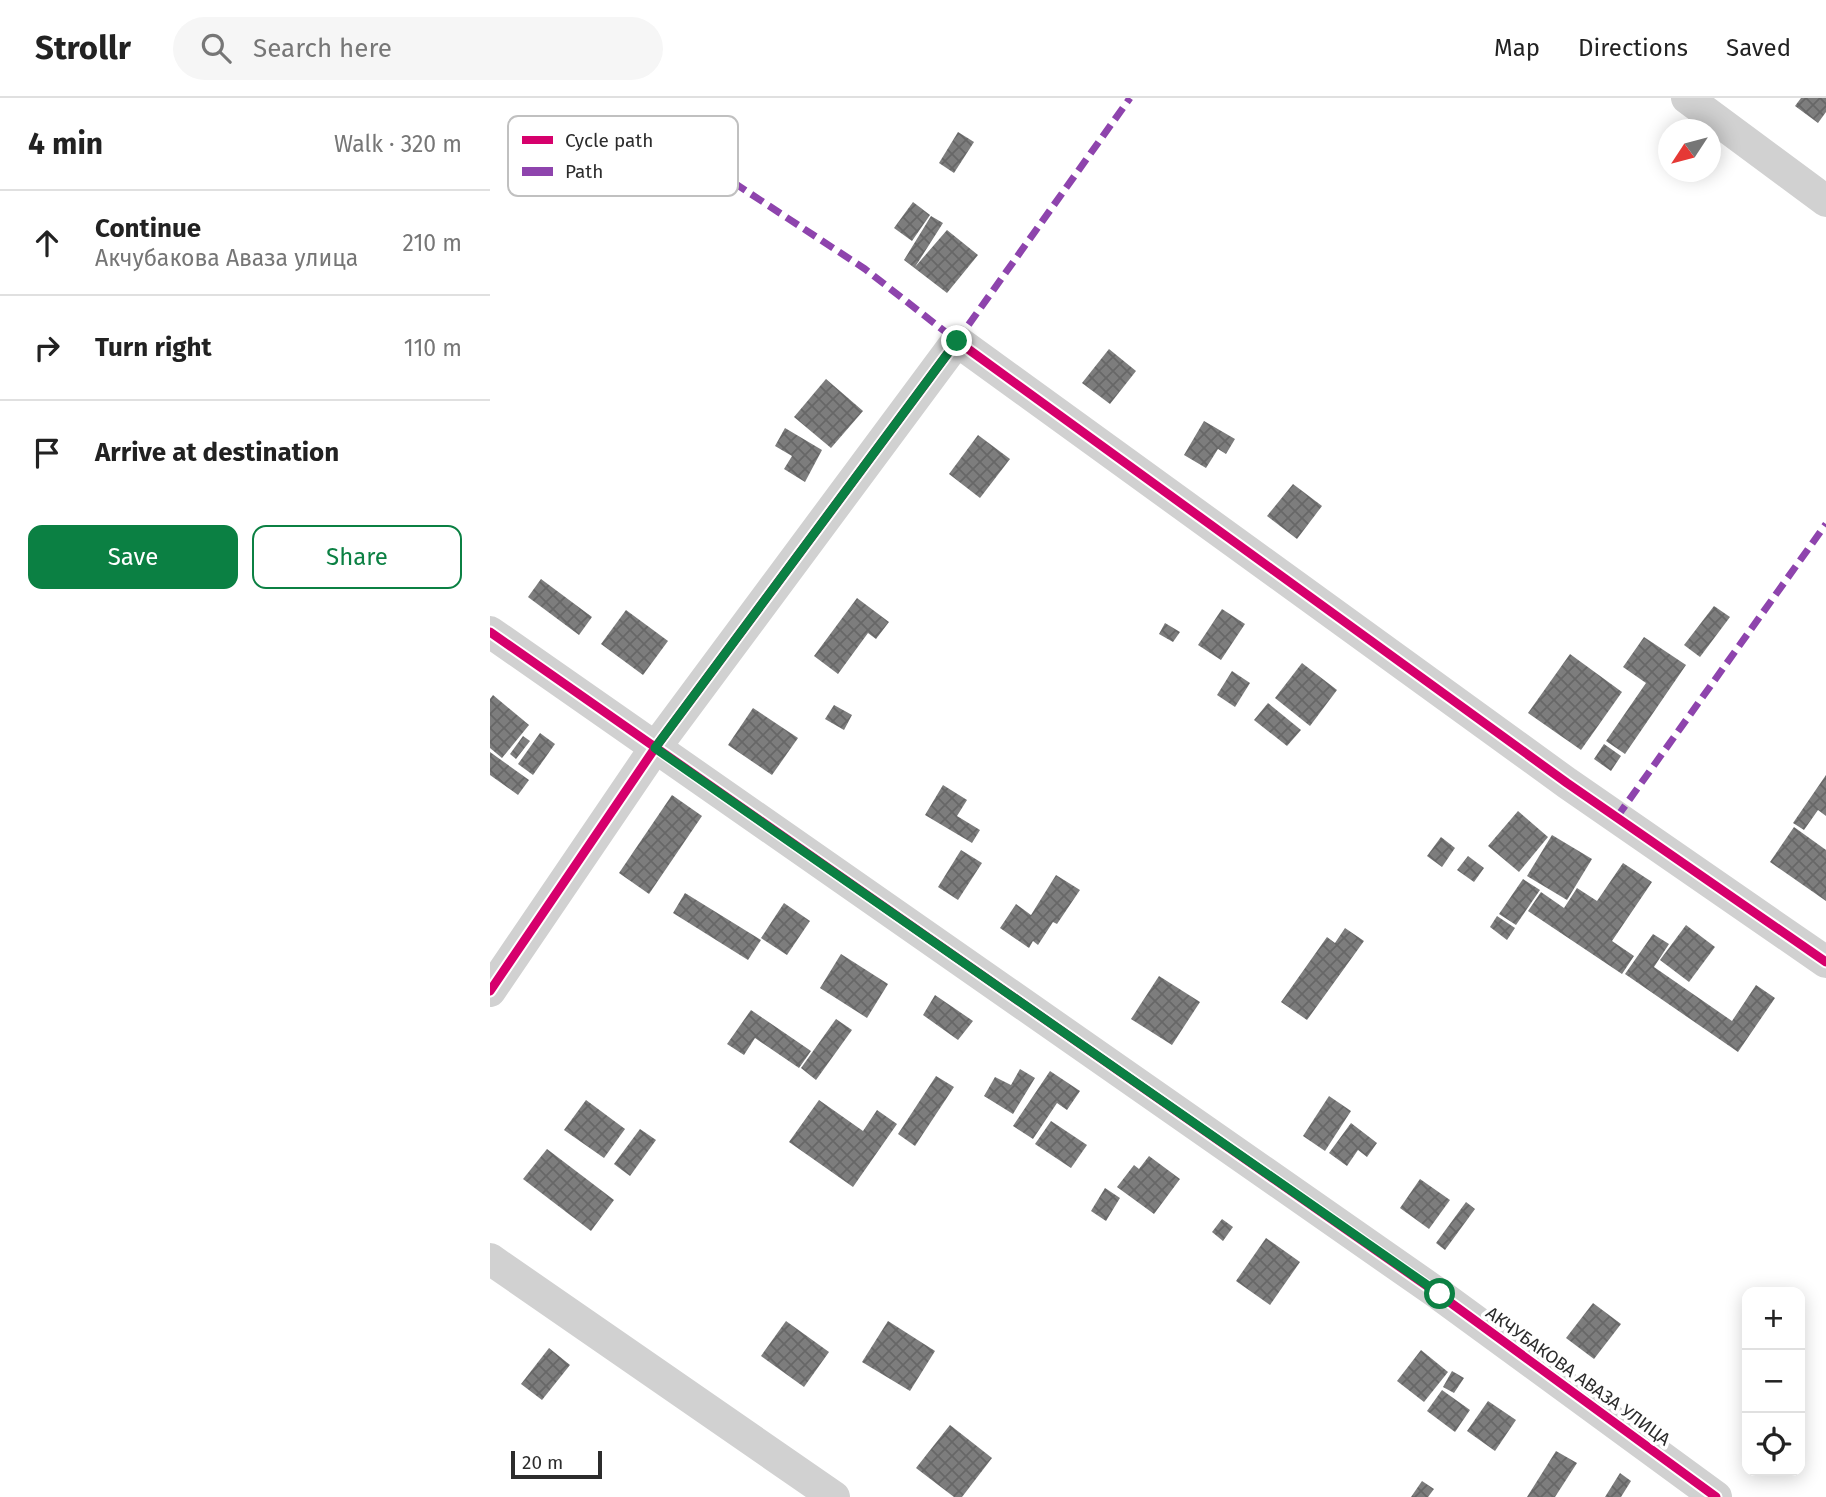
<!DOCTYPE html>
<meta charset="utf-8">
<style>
body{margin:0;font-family:"Fira Sans",sans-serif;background:#f6f6f6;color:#222}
.controls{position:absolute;right:21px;bottom:21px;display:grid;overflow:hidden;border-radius:14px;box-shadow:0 4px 18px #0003}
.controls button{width:63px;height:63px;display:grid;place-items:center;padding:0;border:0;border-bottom:2px solid #e0e0e0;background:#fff;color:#222;font:35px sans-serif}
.compass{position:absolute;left:1168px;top:21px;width:63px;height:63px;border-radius:50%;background:#fff;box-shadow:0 4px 18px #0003;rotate:234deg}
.scale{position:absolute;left:21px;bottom:18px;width:91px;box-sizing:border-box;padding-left:7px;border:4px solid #2c2c2c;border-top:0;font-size:19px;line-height:24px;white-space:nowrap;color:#2c2c2c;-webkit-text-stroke:5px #fff;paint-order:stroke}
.stop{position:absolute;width:21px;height:21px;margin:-16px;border:5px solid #0b8043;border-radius:50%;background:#fff}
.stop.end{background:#0b8043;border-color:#fff;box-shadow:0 2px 7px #0008}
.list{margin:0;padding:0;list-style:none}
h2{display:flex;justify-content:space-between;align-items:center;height:91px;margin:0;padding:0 28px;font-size:30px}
h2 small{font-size:23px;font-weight:400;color:#767676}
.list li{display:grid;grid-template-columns:46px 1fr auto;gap:21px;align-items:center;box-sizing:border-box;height:105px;padding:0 28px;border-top:2px solid #e0e0e0}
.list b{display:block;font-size:26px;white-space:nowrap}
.list p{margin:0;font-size:23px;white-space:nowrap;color:#767676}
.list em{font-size:23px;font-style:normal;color:#767676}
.actions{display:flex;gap:14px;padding:21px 28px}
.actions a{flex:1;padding:16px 0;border:2px solid #0b8043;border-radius:14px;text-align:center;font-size:24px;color:#0b8043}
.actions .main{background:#0b8043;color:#fff}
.icon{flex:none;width:38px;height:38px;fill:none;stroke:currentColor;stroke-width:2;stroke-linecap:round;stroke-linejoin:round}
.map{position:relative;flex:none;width:1336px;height:1399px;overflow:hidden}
header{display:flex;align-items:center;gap:42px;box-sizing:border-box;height:98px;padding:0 35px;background:#fff;border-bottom:2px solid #e0e0e0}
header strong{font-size:33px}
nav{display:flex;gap:38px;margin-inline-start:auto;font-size:24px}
.search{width:490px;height:63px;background:#f6f6f6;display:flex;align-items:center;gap:18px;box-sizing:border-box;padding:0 24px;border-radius:38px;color:#767676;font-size:26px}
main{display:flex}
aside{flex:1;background:#fff}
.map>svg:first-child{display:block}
</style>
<header>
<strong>Strollr</strong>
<div class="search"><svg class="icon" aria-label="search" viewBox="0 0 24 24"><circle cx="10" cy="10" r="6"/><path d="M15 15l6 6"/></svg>Search here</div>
<nav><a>Map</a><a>Directions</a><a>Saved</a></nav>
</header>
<main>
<aside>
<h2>4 min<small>Walk · 320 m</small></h2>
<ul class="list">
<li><svg class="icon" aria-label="ahead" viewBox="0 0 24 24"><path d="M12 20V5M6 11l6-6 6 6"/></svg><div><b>Continue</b><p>Акчубакова Аваза улица</p></div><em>210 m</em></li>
<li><svg class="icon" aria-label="right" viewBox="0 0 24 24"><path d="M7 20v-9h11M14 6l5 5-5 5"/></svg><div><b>Turn right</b></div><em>110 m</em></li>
<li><svg class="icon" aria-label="arrive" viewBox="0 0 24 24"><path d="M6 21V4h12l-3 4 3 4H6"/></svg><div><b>Arrive at destination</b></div></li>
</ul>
<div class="actions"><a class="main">Save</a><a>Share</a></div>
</aside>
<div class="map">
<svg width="1336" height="1399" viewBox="0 0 1336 1399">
<defs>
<pattern id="building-cross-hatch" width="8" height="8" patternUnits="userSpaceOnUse" patternTransform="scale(1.75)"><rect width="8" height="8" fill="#7d7d7d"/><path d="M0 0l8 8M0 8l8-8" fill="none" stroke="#676767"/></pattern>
</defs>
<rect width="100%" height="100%" fill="#fff"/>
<g fill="url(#building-cross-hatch)">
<polygon points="1311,0 1336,0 1336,14 1328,25 1305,8"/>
<polygon points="468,34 484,44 464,75 449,65"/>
<polygon points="423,104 440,117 422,143 404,130"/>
<polygon points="441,118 453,125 425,169 457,132 488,157 457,195 414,162"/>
<polygon points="619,251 646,273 620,306 592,285"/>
<polygon points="336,281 373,313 341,350 304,319"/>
<polygon points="714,323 745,341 736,356 728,351 716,370 694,357"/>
<polygon points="295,330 332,352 315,384 294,371 302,358 285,348"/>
<polygon points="488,337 520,361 490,400 459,376"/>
<polygon points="803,386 832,408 807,441 777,418"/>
<polygon points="51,481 102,519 89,537 38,499"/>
<polygon points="367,500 399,524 386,541 378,535 348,576 324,558"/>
<polygon points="1224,508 1240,519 1210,559 1194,547"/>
<polygon points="732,511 755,526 731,562 708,547"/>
<polygon points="136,512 178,543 153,577 111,546"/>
<polygon points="675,525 690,534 683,544 669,536"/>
<polygon points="1154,539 1196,567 1135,656 1116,643 1156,585 1133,569"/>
<polygon points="1080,556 1132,594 1091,652 1038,615"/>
<polygon points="812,565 847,592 820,628 785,600"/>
<polygon points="742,573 760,585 745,609 727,597"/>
<polygon points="3,597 39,627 12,660 0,650 0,601"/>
<polygon points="778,605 811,632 797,648 764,622"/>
<polygon points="344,607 362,617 354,632 335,621"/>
<polygon points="263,610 308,640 282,677 238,647"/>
<polygon points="50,635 65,646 43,677 28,666"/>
<polygon points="33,638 40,643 26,661 20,656"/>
<polygon points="1114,646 1131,658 1121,673 1104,661"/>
<polygon points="0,654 39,682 28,697 0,677"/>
<polygon points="1336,677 1336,718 1328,712 1314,732 1303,725"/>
<polygon points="453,687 477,702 467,718 490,732 482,745 435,717"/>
<polygon points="182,697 212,718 159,796 129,775"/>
<polygon points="1028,713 1058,739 1029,774 998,748"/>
<polygon points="1304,729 1336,752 1336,803 1280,764"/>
<polygon points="1062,737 1102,761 1077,802 1037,778"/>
<polygon points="951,739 965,750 952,769 937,758"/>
<polygon points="471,752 492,765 468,802 448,789"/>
<polygon points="978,758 994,770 984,784 967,772"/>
<polygon points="1133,765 1162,784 1122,843 1144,858 1132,876 1038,813 1051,794 1074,810 1087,790 1107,803"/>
<polygon points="566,777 590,792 567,826 563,824 548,847 543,843 539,850 510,830 526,806 541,817"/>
<polygon points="1033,781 1050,792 1026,827 1009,816"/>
<polygon points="195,795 271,842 258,862 183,815"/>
<polygon points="294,805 320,823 297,857 271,840"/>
<polygon points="1007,818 1025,830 1017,842 1000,829"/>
<polygon points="1196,827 1225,849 1199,884 1170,862"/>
<polygon points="855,830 874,843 817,922 791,904 837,839 845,845"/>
<polygon points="1163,836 1179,846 1164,869 1242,923 1266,887 1285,900 1248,954 1135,876"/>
<polygon points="351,856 398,886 377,920 330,890"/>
<polygon points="669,878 710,904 682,947 641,921"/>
<polygon points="445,897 483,923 468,942 433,917"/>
<polygon points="261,912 321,953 309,970 265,940 254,957 237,946"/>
<polygon points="346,921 362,932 326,982 311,970"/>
<polygon points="530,971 545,980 523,1016 494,998 505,979 521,987"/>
<polygon points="560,973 590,993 577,1012 567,1005 543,1041 523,1028"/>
<polygon points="446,978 464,989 425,1048 408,1036"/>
<polygon points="839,998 861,1013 835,1053 813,1038"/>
<polygon points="96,1002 135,1031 114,1060 74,1032"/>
<polygon points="329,1002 373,1033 387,1012 407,1026 363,1089 299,1044"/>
<polygon points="561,1023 597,1047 581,1070 545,1046"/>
<polygon points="861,1025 887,1045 877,1059 868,1052 857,1068 839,1055"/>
<polygon points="150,1031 166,1042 140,1078 124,1066"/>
<polygon points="57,1051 124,1102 101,1133 33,1081"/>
<polygon points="659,1058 690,1081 664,1116 627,1089 644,1067 649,1071"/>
<polygon points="930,1081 960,1102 939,1131 910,1110"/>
<polygon points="615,1090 630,1100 616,1123 601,1113"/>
<polygon points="976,1104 985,1111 955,1152 946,1145"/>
<polygon points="732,1121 743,1129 733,1143 722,1134"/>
<polygon points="776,1140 810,1164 780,1207 746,1183"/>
<polygon points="1103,1205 1131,1226 1104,1261 1076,1240"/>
<polygon points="296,1223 339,1254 314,1289 271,1258"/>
<polygon points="398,1223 445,1253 420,1293 372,1264"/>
<polygon points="59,1250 80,1267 52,1302 31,1286"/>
<polygon points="931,1252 958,1274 934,1304 907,1283"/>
<polygon points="962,1273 974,1280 964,1295 953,1289"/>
<polygon points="952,1292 980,1312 965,1334 937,1313"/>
<polygon points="998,1303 1026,1322 1005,1353 977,1333"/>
<polygon points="460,1327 502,1360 472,1399 464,1399 426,1370"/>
<polygon points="1066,1353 1087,1365 1065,1399 1037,1399"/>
<polygon points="1130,1375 1141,1383 1131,1399 1115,1399"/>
<polygon points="932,1383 944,1391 938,1399 921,1399"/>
</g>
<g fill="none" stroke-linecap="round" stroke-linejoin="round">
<g stroke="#d1d1d1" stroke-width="32">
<polyline points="1197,0 1336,103"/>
<polyline points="0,534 950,1197 1226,1399"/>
<polyline points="0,893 165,650 467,243 1077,685 1336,864"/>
<polyline points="0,1161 344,1399"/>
</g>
<g stroke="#8e44ad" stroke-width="7" stroke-dasharray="14 7" stroke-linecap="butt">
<polyline points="156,27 375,171 467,243 640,0"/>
<polyline points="1127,719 1336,426"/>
</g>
<g stroke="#fff" stroke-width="13">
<g id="cycleway">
<polyline points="0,534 950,1197 1226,1399"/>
<polyline points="0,893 165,650 467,243 1077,685 1336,864"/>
</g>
</g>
<use href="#cycleway" stroke="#d6006c" stroke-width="9"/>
</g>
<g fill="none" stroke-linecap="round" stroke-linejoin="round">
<polyline stroke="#0b8043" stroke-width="9" points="467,243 165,650 950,1196"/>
</g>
<g text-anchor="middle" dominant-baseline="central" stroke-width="7" stroke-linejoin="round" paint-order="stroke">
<g font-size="18" fill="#2c2c2c" stroke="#fff">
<text transform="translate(1088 1278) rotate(36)">АКЧУБАКОВА АВАЗА УЛИЦА</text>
</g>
</g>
<rect x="18" y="18" width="230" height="80" rx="10" fill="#fff" stroke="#c0c0c0" stroke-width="2"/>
<rect x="32" y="38" width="31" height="8" fill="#d6006c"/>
<rect x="32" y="69" width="31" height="9" fill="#8e44ad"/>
<g font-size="19" fill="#2c2c2c">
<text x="75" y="49">Cycle path</text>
<text x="75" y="80">Path</text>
</g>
</svg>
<div class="controls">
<button>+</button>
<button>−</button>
<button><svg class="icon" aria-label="locate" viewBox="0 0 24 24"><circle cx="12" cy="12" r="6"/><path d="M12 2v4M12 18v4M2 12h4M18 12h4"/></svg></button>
</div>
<svg class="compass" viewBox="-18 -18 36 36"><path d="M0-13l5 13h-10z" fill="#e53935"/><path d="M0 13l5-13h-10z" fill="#767676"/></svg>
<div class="scale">20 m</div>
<div class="stop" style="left:950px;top:1196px"></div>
<div class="stop end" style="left:467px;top:243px"></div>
</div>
</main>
